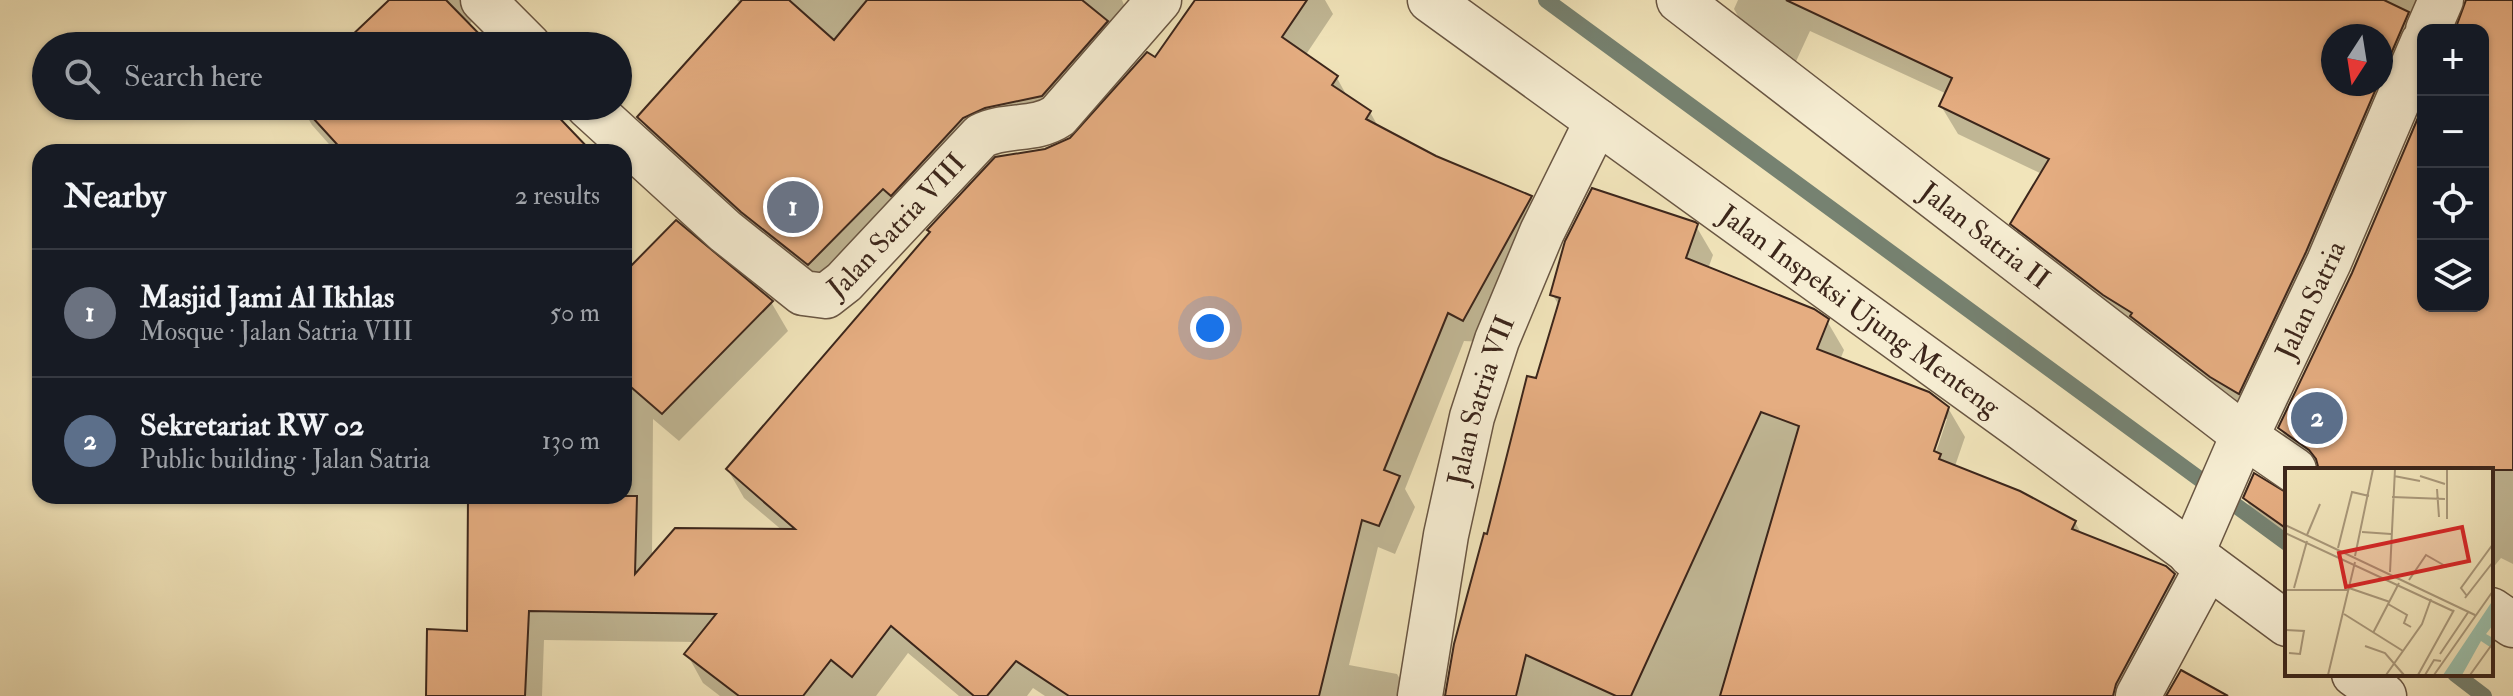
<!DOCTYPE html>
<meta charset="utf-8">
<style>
body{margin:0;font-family:"IM FELL Double Pica",serif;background:#20242c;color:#f1f3f6}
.controls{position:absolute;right:24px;top:24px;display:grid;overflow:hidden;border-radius:16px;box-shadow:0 2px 6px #0004}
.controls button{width:72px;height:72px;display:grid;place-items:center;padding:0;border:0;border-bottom:2px solid #363941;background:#171b24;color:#f1f3f6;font:40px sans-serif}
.compass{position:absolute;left:2321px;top:24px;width:72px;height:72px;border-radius:50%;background:#171b24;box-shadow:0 2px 6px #0004;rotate:192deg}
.you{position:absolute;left:1210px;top:328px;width:28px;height:28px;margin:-20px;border:6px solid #fff;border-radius:50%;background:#1a73e8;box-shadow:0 0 0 12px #1a73e833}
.badge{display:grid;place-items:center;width:52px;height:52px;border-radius:50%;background:#db2777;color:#fff;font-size:26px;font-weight:700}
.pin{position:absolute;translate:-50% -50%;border:4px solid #fff;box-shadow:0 2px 8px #0006}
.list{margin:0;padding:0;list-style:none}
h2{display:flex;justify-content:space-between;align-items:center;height:104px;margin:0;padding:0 32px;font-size:34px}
h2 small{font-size:26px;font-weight:400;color:#9ea1a6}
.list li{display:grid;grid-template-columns:52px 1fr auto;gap:24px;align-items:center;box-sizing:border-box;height:128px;padding:0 32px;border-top:2px solid #363941}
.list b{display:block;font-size:30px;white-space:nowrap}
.list p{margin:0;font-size:26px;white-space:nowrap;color:#9ea1a6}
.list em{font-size:26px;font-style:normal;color:#9ea1a6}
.icon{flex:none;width:44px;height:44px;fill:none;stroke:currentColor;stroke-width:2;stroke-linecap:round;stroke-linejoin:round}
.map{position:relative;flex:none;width:2513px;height:696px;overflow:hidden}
.search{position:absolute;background:#171b24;box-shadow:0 2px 6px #0004;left:32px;top:32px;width:600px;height:88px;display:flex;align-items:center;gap:20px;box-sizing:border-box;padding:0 28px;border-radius:44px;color:#9ea1a6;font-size:30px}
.panel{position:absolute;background:#171b24;box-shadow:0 2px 6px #0004;left:32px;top:144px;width:600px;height:360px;border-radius:24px}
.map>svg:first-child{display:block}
</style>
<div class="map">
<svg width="2513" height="696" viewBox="0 0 2513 696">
<rect width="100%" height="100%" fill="#f1e4ba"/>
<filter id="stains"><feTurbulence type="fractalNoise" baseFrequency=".0025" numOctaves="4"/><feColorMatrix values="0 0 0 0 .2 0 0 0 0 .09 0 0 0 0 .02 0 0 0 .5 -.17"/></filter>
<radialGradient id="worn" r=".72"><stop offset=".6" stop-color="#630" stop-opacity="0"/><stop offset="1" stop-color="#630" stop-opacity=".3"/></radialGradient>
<g fill="#0003" fill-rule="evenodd">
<polygon points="392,0 491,0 468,26 488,46 353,46 351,39"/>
<polygon points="737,0 1122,0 1124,5 1109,27 1123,50 1001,136 825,292 656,145 640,117 741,4"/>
<polygon points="1197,0 1325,0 1333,14 1305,56 1337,78 1348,98 1370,112 1379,128 1435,158 1531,197 1547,226 1483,342 1464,341 1405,489 1415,507 1395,554 1378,547 1349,665 1397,674 1410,696 1045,696 1033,688 1027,696 959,696 908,653 876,696 720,696 703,683 687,654 697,642 544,640 542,696 428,696 469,633 470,496 624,496 624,276 771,302 788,331 679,441 653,419 652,558 783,531 744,498 728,470 1045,150 1071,140 1155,60"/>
<path d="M1738,0H2449L2255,420L2029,252L2013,224L2042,174L1958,134L1941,106L1947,94L1810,31L1792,70L1750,37L1734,9ZM2333,36H2381V84H2333Z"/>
<polygon points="2467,0 2506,0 2513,2 2513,564 2501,558 2491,570 2491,470 2318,470 2295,454 2280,428 2353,273 2423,111 2423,306 2483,306 2483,30 2458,30"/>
<polygon points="301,106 545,106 589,152 336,152 312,125"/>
<path d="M1696,226L1713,255L1708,269L1827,321L1844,350L1840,360L1948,408L1965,437L1955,466L2075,522L2082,535L2174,575L2191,604L2141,696H1447L1488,536L1560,307L1552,294ZM1943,419H1947L1933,461L1929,459Z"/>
<polygon points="2287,495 2287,537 2254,514 2245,498"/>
</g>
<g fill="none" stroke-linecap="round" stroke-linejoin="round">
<g stroke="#768271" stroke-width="16">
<polyline points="1546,0 2287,543"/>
<polyline points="2455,674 2484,696"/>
</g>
</g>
<g fill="#e5ad81" stroke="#3c261b" stroke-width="2">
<polygon points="389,0 446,0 491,46 355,46 348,39"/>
<polygon points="742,0 789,0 834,40 867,0 1082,0 1108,21 1042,96 985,108 963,118 891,196 883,189 808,265 741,212 637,117"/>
<polygon points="1195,0 1307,0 1282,37 1338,76 1332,85 1371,111 1366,119 1436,156 1532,196 1463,321 1448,313 1384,470 1400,476 1379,526 1362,520 1319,696 1069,696 1016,661 987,696 974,696 891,626 852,677 831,660 803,696 739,696 684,654 716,614 529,611 525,696 426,696 427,629 467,631 468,496 637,496 635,574 675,528 795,529 726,469 930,232 927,230 995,157 1045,149 1070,138 1147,52 1155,57"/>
<polygon points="1786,0 2384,0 2409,12 2381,77 2381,36 2333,36 2333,84 2378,84 2306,252 2239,394 2210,377 2130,316 2132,313 2103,295 2010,224 2049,159 1939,106 1952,78"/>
<polygon points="2466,0 2513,0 2513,470 2319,470 2316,459 2309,450 2278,428 2352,273 2423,106 2423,306 2483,306 2483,30 2455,30"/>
<polygon points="302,106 548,106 592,152 344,152"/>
<polygon points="1592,188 1695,222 1698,224 1686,258 1814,309 1829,319 1817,349 1929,392 1949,407 1934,451 1941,454 1939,459 2020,491 2076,521 2072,529 2166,566 2175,574 2116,684 2113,696 1720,696 1799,426 1761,412 1631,696 1616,696 1526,655 1516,696 1445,696 1454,644 1484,533 1487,534 1527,376 1536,378 1560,298 1550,295 1565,241"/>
<polygon points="676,220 773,301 662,414 624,381 624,273"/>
<polygon points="2254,473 2287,493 2287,529 2243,498"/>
<polygon points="2181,670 2228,696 2166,696"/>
</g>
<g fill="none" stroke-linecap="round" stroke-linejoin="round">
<g stroke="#695643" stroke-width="47">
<g id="minor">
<polyline points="483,0 529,46"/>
<path id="s1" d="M1430,0L2023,429L2287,624"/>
<path id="s2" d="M1679,0L2246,437L2294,470"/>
<polyline points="2428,30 2441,0"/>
<path id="s3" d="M588,106L725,231L803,293L826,296L844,282L981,136C1007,123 1034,132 1058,116L1159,0"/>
<path id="s4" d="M2191,555L2237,449L2246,437L2329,262L2423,42"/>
<polyline points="2491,610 2513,625"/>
<polyline points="2354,674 2384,696"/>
<path id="s5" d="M1420,696L1446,535L1472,417L1497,340L1542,232L1597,121"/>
<polyline points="2138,696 2208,566"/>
</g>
</g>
<use href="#minor" stroke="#f6edd2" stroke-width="44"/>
</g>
<g text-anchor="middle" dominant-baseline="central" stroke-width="6" stroke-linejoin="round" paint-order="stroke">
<g font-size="28" fill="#3c261b" stroke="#f6edd2">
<text stroke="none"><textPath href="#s3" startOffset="408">Jalan Satria VIII</textPath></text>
<text stroke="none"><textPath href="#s2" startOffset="386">Jalan Satria II</textPath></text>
<text stroke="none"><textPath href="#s4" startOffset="282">Jalan Satria</textPath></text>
<text stroke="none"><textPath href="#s1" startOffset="530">Jalan Inspeksi Ujung Menteng</textPath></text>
<text stroke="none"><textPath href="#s5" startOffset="302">Jalan Satria VII</textPath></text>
</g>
</g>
<g transform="translate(2285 468)">
<rect width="208" height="208" fill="#f1e4ba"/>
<path d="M208,132V157L201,166L208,170V181L196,173L177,207H158Z" fill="#9cbfaa"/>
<path fill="none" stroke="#a9987a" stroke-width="2" d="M109,8L135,13M135,8L160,16M152,21L154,49M107,29L160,31M162,51V1M0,57L190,147M77,64L106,66M0,65L168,143M22,67L35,36M53,80L67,24L84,28M70,88L88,1M105,104L110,1M124,112L141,87L162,99M9,120L22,73M64,120L105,134M0,122H64M182,128L176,120L208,76M180,130L208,94M103,136L122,147L119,155L126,159M59,146L118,183M0,162L19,163L15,186L4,185M88,165L114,115M80,178L100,185L119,207M155,186L184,143M43,207L70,94M101,207L137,156L146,131M133,207L169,142M140,207L149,192L156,193M149,207L208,123M185,207L208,175"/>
<path fill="#d62828" fill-opacity="0.15" stroke="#d62828" stroke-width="4" d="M177,59L184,93L61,119L54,85Z"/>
<rect width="208" height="208" fill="none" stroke="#3c261b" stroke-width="4"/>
</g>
<rect width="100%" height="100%" filter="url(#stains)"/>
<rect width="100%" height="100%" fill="url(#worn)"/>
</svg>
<div class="controls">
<button>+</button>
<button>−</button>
<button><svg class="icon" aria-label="locate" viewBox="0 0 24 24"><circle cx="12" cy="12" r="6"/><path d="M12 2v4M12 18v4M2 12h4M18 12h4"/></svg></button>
<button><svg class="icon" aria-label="layers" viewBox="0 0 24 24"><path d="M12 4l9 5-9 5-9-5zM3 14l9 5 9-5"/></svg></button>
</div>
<svg class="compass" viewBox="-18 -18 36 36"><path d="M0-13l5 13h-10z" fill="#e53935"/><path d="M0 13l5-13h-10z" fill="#9ea1a6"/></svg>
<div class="you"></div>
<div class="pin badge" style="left:793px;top:207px;background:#6b7280">1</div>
<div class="pin badge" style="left:2317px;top:418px;background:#5c6f8a">2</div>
<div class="search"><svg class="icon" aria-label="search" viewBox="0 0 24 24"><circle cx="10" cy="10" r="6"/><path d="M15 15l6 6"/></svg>Search here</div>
<section class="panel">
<h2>Nearby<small>2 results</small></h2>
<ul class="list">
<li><span class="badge" style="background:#6b7280">1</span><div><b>Masjid Jami Al Ikhlas</b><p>Mosque · Jalan Satria VIII</p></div><em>50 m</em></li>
<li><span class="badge" style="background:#5c6f8a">2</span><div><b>Sekretariat RW 02</b><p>Public building · Jalan Satria</p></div><em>130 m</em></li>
</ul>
</section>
</div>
